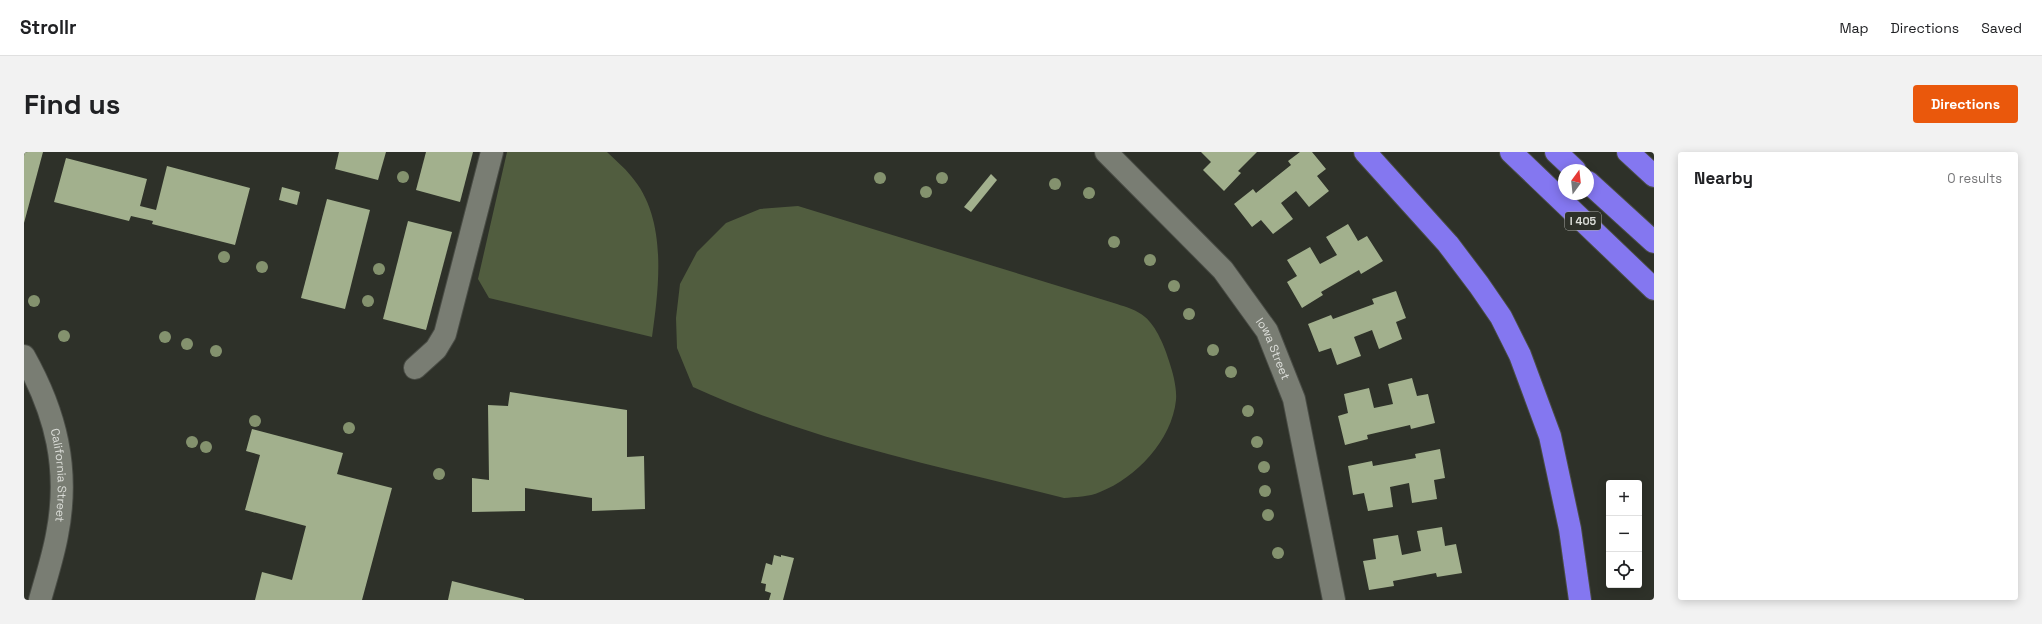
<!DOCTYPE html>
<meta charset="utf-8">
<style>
body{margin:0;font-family:"Space Grotesk",sans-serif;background:#f2f2f2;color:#202124}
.controls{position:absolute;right:12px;bottom:12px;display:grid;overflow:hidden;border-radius:4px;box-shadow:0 2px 10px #0003}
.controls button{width:36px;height:36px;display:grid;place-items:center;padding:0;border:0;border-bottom:1px solid #e0e0e0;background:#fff;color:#202124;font:20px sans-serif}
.compass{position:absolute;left:1534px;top:12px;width:36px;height:36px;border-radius:50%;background:#fff;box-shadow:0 2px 10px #0003;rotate:15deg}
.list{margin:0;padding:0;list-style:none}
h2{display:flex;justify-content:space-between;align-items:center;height:52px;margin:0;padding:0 16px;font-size:17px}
h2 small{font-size:13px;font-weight:400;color:#757577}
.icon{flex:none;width:22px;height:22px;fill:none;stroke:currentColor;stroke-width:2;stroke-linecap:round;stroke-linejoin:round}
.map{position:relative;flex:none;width:1630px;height:448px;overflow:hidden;border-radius:4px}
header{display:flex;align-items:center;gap:24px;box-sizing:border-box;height:56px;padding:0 20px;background:#fff;border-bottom:1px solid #e0e0e0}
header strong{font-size:19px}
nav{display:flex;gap:22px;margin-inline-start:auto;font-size:14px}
.intro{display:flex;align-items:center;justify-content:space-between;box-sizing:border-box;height:96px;padding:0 24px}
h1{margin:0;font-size:28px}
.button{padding:10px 18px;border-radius:4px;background:#ea580c;color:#fff;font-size:14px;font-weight:700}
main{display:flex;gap:24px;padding:0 24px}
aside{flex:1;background:#fff;border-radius:4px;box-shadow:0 2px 10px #0003}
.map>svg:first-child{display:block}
</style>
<header>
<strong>Strollr</strong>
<nav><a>Map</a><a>Directions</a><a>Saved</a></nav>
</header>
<div class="intro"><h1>Find us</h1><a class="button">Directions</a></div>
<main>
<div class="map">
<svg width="1630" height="448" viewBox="0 0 1630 448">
<rect width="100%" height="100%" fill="#2e3129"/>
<g fill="#515d3f">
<path d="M483,0H583C591,8 600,15 607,24C644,66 635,135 628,185L465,146L454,127Z"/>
<path d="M774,54L1093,152C1102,155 1113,158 1121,165C1132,174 1141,195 1145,209C1149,221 1153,236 1152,248C1148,288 1112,326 1076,340C1065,345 1051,345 1040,346C915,314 786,289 669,235L653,196L652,166L656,132L673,100L702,71L736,57Z"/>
</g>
<g fill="#a2b08d">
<polygon points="0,0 19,0 0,71"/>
<polygon points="315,0 362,0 354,28 311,17"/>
<polygon points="402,0 449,0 436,50 392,38"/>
<polygon points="1177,0 1233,0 1214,19 1217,21 1200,39 1179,18 1187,10"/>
<polygon points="1276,0 1288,0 1302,17 1293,24 1305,39 1285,55 1272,39 1257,51 1269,67 1249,82 1237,68 1228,75 1210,52 1229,37 1232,41 1267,13 1264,9"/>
<polygon points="42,6 123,27 116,54 132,58 143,14 226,36 211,93 128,72 129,69 107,64 105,69 30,50"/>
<polygon points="967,22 973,28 947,60 940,55"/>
<polygon points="258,35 276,40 273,53 255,48"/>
<polygon points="303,47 346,58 321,157 277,146"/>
<polygon points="384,69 428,80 402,178 359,167"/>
<polygon points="1324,72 1334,89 1343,84 1359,109 1337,122 1335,118 1297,140 1299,143 1278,156 1263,130 1273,124 1263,108 1286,95 1296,112 1313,103 1302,85"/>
<polygon points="1372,139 1382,166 1372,170 1378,187 1355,197 1348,178 1330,185 1337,204 1313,213 1307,196 1295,200 1284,172 1307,163 1309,167 1350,152 1348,147"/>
<polygon points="1388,226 1393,244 1404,242 1411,271 1387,277 1386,273 1343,283 1344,287 1321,293 1314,264 1324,261 1320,242 1345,236 1350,256 1369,252 1364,232"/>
<polygon points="486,240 603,258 603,305 620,304 621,357 568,359 568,346 501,336 501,359 448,360 448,326 465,328 464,253 484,254"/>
<polygon points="228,277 319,301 313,322 368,336 338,448 231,448 238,420 268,428 282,374 221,358 236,303 222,299"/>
<polygon points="1416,297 1421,326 1410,328 1413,347 1388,351 1385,331 1366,335 1369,355 1344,359 1340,341 1329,343 1324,314 1348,309 1349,314 1392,306 1391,302"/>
<polygon points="1418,375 1421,394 1432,392 1438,421 1413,425 1412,421 1369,429 1370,434 1345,438 1339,409 1352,407 1349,387 1374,383 1378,403 1397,399 1393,379"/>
<polygon points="750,403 757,405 757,403 770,406 759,448 745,448 747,441 741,439 742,432 737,431 742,411 748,413"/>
<polygon points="428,429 500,447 500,448 424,448"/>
</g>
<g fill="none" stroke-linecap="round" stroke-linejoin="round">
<g stroke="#494c45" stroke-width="24">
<g id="minor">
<path id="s1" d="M1082,0L1199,118L1243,179L1270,247L1310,448"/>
<path id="s2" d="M0,204C32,261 46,317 33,383C29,405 22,426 16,448"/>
<polyline points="391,216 412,197 421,182 468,0"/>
</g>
</g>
<g stroke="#494c45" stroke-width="24">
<g id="highway">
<polyline points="1341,0 1424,92 1455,133 1477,165 1496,203 1526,284 1546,377 1556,448"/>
<polyline points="1487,0 1630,137"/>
<polyline points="1532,0 1551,18"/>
<polyline points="1604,0 1630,24"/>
<polyline points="1564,30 1630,90"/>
</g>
</g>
<use href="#minor" stroke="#797d73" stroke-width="22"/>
<use href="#highway" stroke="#8477f0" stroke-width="22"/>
</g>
<g fill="#84926e">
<circle cx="379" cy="25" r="6"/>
<circle cx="856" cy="26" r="6"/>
<circle cx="918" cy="26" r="6"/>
<circle cx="1031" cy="32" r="6"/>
<circle cx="902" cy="40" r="6"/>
<circle cx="1065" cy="41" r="6"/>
<circle cx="1090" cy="90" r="6"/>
<circle cx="200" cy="105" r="6"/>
<circle cx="1126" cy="108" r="6"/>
<circle cx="238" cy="115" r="6"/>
<circle cx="355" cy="117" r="6"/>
<circle cx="1150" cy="134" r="6"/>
<circle cx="10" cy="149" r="6"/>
<circle cx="344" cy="149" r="6"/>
<circle cx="1165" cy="162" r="6"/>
<circle cx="40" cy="184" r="6"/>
<circle cx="141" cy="185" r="6"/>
<circle cx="163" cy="192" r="6"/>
<circle cx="1189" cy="198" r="6"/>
<circle cx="192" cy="199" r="6"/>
<circle cx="1207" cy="220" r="6"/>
<circle cx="1224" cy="259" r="6"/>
<circle cx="231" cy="269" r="6"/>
<circle cx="325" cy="276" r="6"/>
<circle cx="168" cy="290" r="6"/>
<circle cx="1233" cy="290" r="6"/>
<circle cx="182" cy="295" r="6"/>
<circle cx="1240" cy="315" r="6"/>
<circle cx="415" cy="322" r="6"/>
<circle cx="1241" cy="339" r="6"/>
<circle cx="1244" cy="363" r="6"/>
<circle cx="1254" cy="401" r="6"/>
</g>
<g text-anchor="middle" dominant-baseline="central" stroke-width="4" stroke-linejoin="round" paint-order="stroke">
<rect fill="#2e3129" stroke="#a7a9a4" stroke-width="1" x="1541" y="60" width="36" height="18" rx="3"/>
<g font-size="11" font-weight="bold" fill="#dbddd8">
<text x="1559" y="69">I 405</text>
</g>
<g font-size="12" fill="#dbddd8" stroke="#2e3129">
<text stroke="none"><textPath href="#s1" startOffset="260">Iowa Street</textPath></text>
<text stroke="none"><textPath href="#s2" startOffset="126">California Street</textPath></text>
</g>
</g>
</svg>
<div class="controls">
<button>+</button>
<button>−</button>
<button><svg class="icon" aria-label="locate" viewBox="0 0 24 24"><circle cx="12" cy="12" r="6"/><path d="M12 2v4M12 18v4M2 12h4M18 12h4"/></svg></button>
</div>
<svg class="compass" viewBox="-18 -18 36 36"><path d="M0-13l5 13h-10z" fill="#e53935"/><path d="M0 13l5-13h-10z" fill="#757577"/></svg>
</div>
<aside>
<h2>Nearby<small>0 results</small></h2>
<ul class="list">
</ul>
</aside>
</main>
